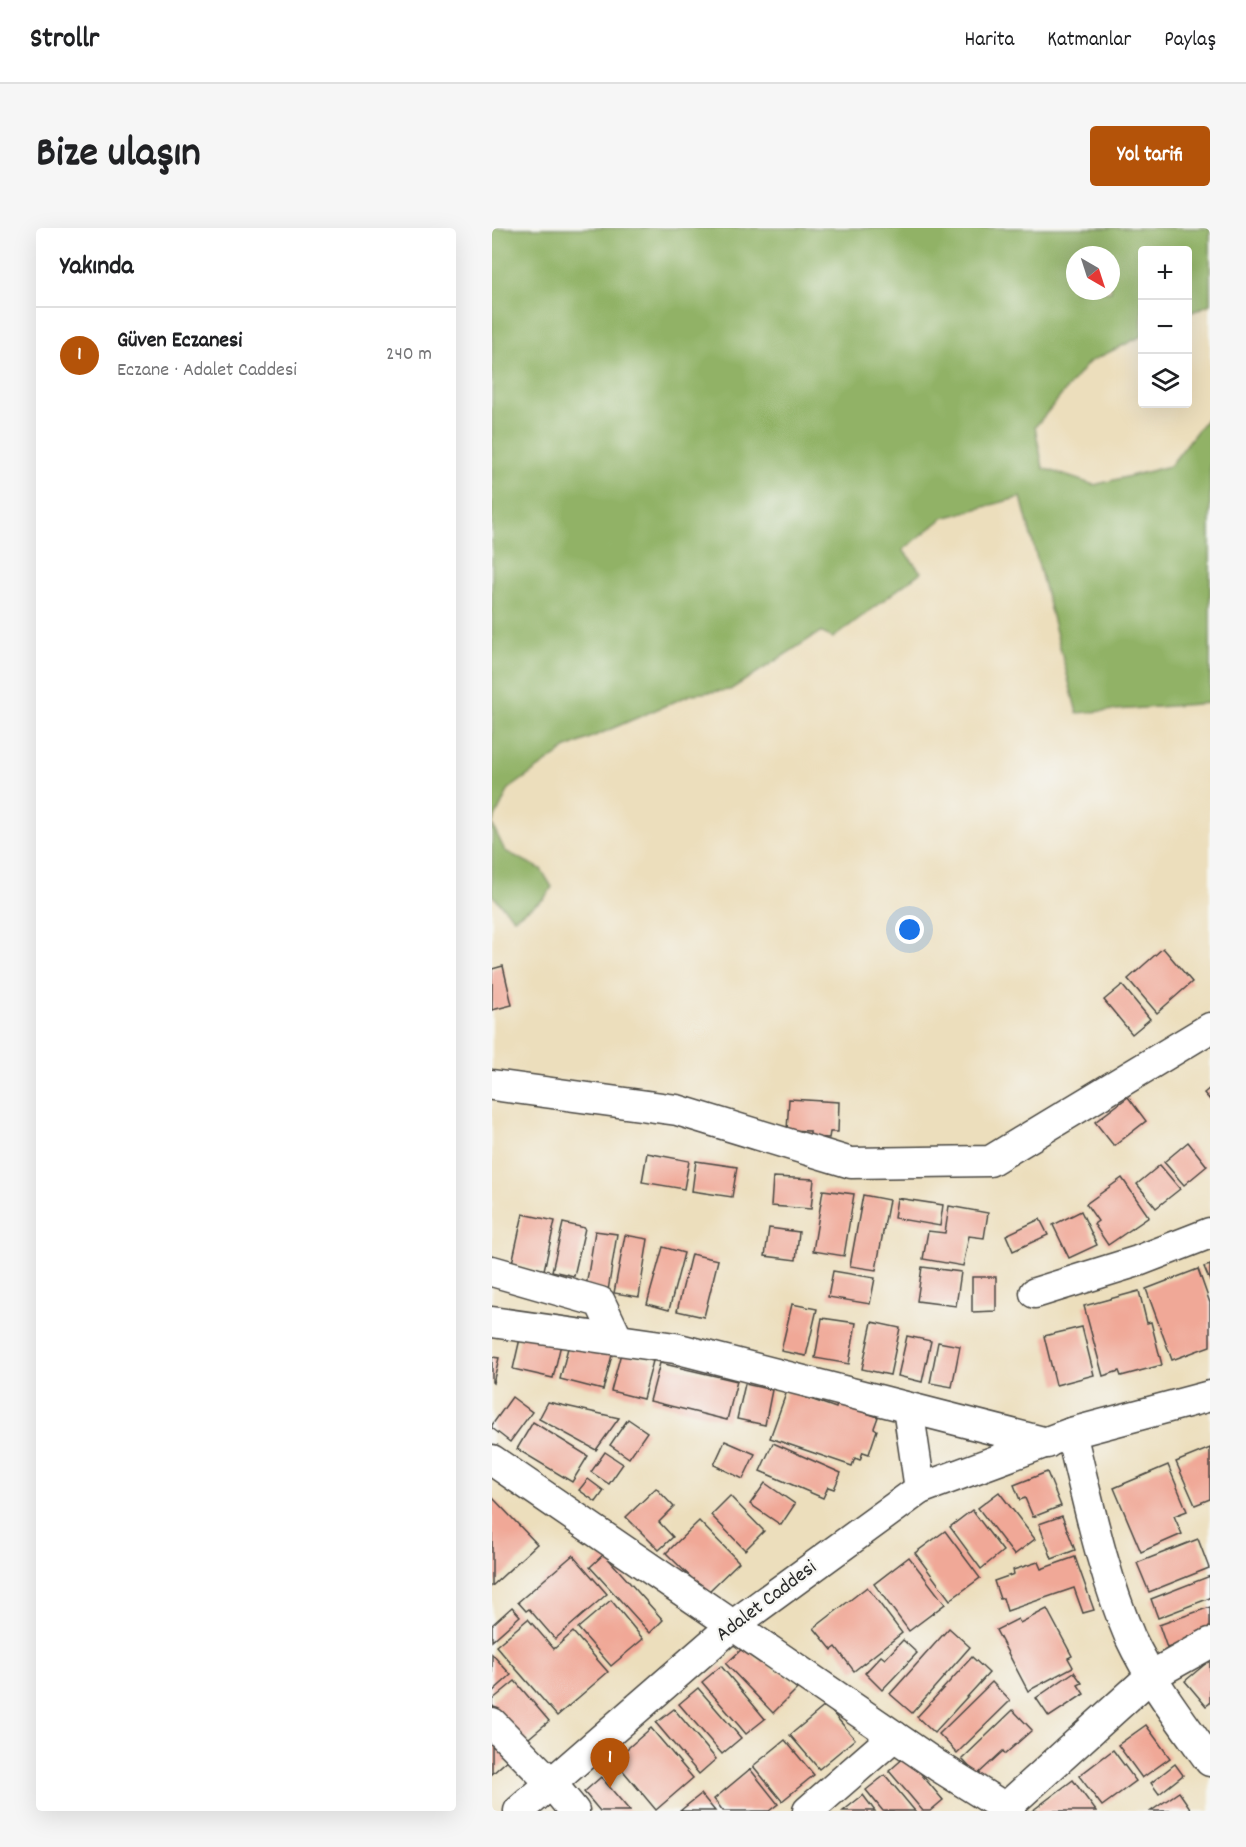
<!DOCTYPE html>
<html lang="tr">
<meta charset="utf-8">
<style>
body{margin:0;font-family:Dekko,sans-serif;background:#f6f6f6;color:#202124}
.controls{position:absolute;right:18px;top:18px;display:grid;overflow:hidden;border-radius:6px;box-shadow:0 6px 24px #0002}
.controls button{width:54px;height:54px;display:grid;place-items:center;padding:0;border:0;border-bottom:2px solid #e0e0e0;background:#fff;color:#202124;font:30px sans-serif}
.compass{position:absolute;left:574px;top:18px;width:54px;height:54px;border-radius:50%;background:#fff;box-shadow:0 6px 24px #0002;rotate:141deg}
.you{position:absolute;left:418px;top:702px;width:21px;height:21px;margin:-15px;border:4px solid #fff;border-radius:50%;background:#1a73e8;box-shadow:0 0 0 9px #1a73e833}
.badge{display:grid;place-items:center;width:39px;height:39px;border-radius:50%;background:#b45309;color:#fff;font-size:20px;font-weight:700}
.pin{position:absolute;translate:-50% -50px;filter:drop-shadow(0 2px 3px #0008)}
.pin::after{content:'';position:absolute;top:32px;width:21px;height:18px;background:inherit;clip-path:polygon(0 0,100% 0,50% 100%)}
.list{margin:0;padding:0;list-style:none}
h2{display:flex;justify-content:space-between;align-items:center;height:78px;margin:0;padding:0 24px;font-size:26px}
h2 small{font-size:20px;font-weight:400;color:#757577}
.list li{display:grid;grid-template-columns:39px 1fr auto;gap:18px;align-items:center;box-sizing:border-box;height:96px;padding:0 24px;border-top:2px solid #e0e0e0}
.list b{display:block;font-size:22px;white-space:nowrap}
.list p{margin:0;font-size:20px;white-space:nowrap;color:#757577}
.list em{font-size:20px;font-style:normal;color:#757577}
.icon{flex:none;width:33px;height:33px;fill:none;stroke:currentColor;stroke-width:2;stroke-linecap:round;stroke-linejoin:round}
.map{position:relative;flex:none;width:718px;height:1583px;overflow:hidden;border-radius:6px}
header{display:flex;align-items:center;gap:36px;box-sizing:border-box;height:84px;padding:0 30px;background:#fff;border-bottom:2px solid #e0e0e0}
header strong{font-size:28px}
nav{display:flex;gap:33px;margin-inline-start:auto;font-size:21px}
.intro{display:flex;align-items:center;justify-content:space-between;box-sizing:border-box;height:144px;padding:0 36px}
h1{margin:0;font-size:42px}
.button{padding:15px 27px;border-radius:6px;background:#b45309;color:#fff;font-size:21px;font-weight:700}
main{display:flex;gap:36px;padding:0 36px}
aside{flex:1;background:#fff;border-radius:6px;box-shadow:0 6px 24px #0002}
.map>svg:first-child{display:block}
</style>
<header>
<strong>Strollr</strong>
<nav><a>Harita</a><a>Katmanlar</a><a>Paylaş</a></nav>
</header>
<div class="intro"><h1>Bize ulaşın</h1><a class="button">Yol tarifi</a></div>
<main>
<aside>
<h2>Yakında<small></small></h2>
<ul class="list">
<li><span class="badge">1</span><div><b>Güven Eczanesi</b><p>Eczane · Adalet Caddesi</p></div><em>240 m</em></li>
</ul>
</aside>
<div class="map">
<svg width="718" height="1583" viewBox="0 0 718 1583">
<rect width="100%" height="100%" fill="#f6f6f2"/>
<filter id="ink" filterUnits="userSpaceOnUse"><feTurbulence type="fractalNoise" baseFrequency=".0167" numOctaves="2"/><feDisplacementMap in="SourceGraphic" scale="12" xChannelSelector="R" yChannelSelector="G"/><feConvolveMatrix kernelMatrix="1 2 1 2 8 2 1 2 1" color-interpolation-filters="sRGB"/></filter>
<filter id="wash" filterUnits="userSpaceOnUse"><feTurbulence type="fractalNoise" baseFrequency=".008" numOctaves="4" result="noise"/><feDisplacementMap in="SourceGraphic" scale="24" xChannelSelector="R" yChannelSelector="G"/><feGaussianBlur stdDeviation="1.35" result="paint"/><feColorMatrix in="noise" values="0 0 0 0 0 0 0 0 0 0 0 0 0 0 0 0 0 1.4 0 .05"/><feComposite in="paint" operator="in"/></filter>
<g filter="url(#wash)">
<rect width="100%" height="100%" fill="#ecdebc"/>
<path fill="#91b266" stroke="#5e6e48" stroke-width="1.5" fill-rule="evenodd" d="M0,0H718V76L696,86V22H650V108L597,134L543,199L551,240L602,257L678,238L718,186V475L585,485L529,269L451,290L411,322L429,344L341,410L328,404L238,462L200,466L75,520L17,561L0,596L13,623L49,641L60,659L52,671L22,690L0,667ZM583,27H619V63H583Z"/>
<g id="blocks">
<g fill="#f0a897">
<polygon points="671,720 700,754 665,785 636,751"/>
<polygon points="11,738 20,777 0,782 0,741"/>
<polygon points="630,757 658,791 640,806 612,772"/>
<polygon points="718,860 718,872 712,865"/>
<polygon points="636,869 654,893 622,918 603,894"/>
<polygon points="297,871 347,874 346,904 338,904 337,910 318,909 318,903 295,902"/>
<polygon points="696,914 715,938 692,957 672,934"/>
<polygon points="155,925 197,933 192,961 150,954"/>
<polygon points="204,933 245,939 240,969 200,963"/>
<polygon points="668,937 688,961 664,980 645,956"/>
<polygon points="281,949 322,951 319,981 279,978"/>
<polygon points="630,950 657,989 616,1017 602,996 606,993 594,976"/>
<polygon points="331,962 362,966 352,1028 321,1023"/>
<polygon points="371,967 397,972 384,1042 358,1038"/>
<polygon points="405,970 451,977 448,998 402,990"/>
<polygon points="457,978 496,985 492,1010 477,1008 471,1038 431,1031 436,1003 453,1005"/>
<polygon points="589,983 605,1017 577,1030 561,997"/>
<polygon points="31,986 63,993 52,1042 20,1035"/>
<polygon points="548,991 556,1007 521,1023 514,1007"/>
<polygon points="71,995 93,1000 82,1048 60,1043"/>
<polygon points="277,1000 307,1004 304,1032 273,1028"/>
<polygon points="103,1003 125,1006 116,1063 94,1059"/>
<polygon points="133,1007 156,1011 147,1069 122,1065"/>
<polygon points="171,1019 192,1025 177,1082 155,1076"/>
<polygon points="199,1026 226,1032 212,1089 185,1083"/>
<polygon points="718,1037 718,1053 712,1039"/>
<polygon points="430,1039 469,1044 464,1078 425,1073"/>
<polygon points="706,1041 718,1075 718,1118 680,1132 654,1061"/>
<polygon points="341,1043 383,1050 378,1076 336,1069"/>
<polygon points="480,1049 504,1049 504,1083 480,1084"/>
<polygon points="647,1063 655,1095 659,1094 670,1137 629,1148 627,1143 611,1148 592,1078"/>
<polygon points="300,1076 325,1081 314,1128 289,1123"/>
<polygon points="330,1090 364,1095 357,1136 323,1130"/>
<polygon points="380,1094 408,1100 398,1147 370,1141"/>
<polygon points="590,1099 602,1147 564,1157 552,1108"/>
<polygon points="30,1102 70,1112 61,1150 21,1141"/>
<polygon points="415,1108 439,1113 430,1154 406,1148"/>
<polygon points="78,1112 121,1123 111,1162 68,1151"/>
<polygon points="446,1114 468,1118 460,1159 438,1155"/>
<polygon points="129,1125 161,1133 151,1171 119,1163"/>
<polygon points="0,1129 7,1130 1,1155 0,1154"/>
<polygon points="168,1135 245,1153 235,1192 158,1173"/>
<polygon points="253,1156 280,1162 273,1197 245,1191"/>
<polygon points="295,1163 344,1180 345,1175 386,1189 382,1200 385,1202 377,1226 371,1224 368,1232 363,1230 360,1238 278,1210"/>
<polygon points="20,1169 40,1184 18,1214 0,1200 0,1197"/>
<polygon points="56,1174 127,1190 104,1222 47,1191"/>
<polygon points="136,1191 155,1204 137,1230 118,1217"/>
<polygon points="41,1194 96,1228 80,1254 25,1221"/>
<polygon points="233,1213 263,1226 251,1251 222,1237"/>
<polygon points="281,1215 349,1245 342,1261 336,1259 331,1270 268,1243"/>
<polygon points="718,1220 718,1271 703,1277 684,1234"/>
<polygon points="113,1224 131,1236 117,1256 99,1244"/>
<polygon points="676,1237 695,1283 682,1288 690,1306 649,1324 622,1260"/>
<polygon points="555,1244 569,1278 541,1289 533,1270 528,1272 522,1257"/>
<polygon points="96,1251 112,1263 104,1274 87,1262"/>
<polygon points="273,1255 303,1276 289,1297 258,1276"/>
<polygon points="164,1260 182,1279 167,1294 181,1309 167,1322 134,1289"/>
<polygon points="507,1264 543,1311 522,1327 486,1280"/>
<polygon points="238,1268 272,1303 253,1322 219,1287"/>
<polygon points="0,1269 45,1316 0,1358"/>
<polygon points="480,1282 511,1323 489,1341 458,1299"/>
<polygon points="570,1288 583,1322 560,1331 547,1296"/>
<polygon points="207,1293 247,1334 215,1365 174,1325"/>
<polygon points="453,1303 488,1350 458,1372 423,1325"/>
<polygon points="706,1311 717,1340 657,1364 645,1335"/>
<polygon points="112,1326 171,1392 158,1405 98,1339"/>
<polygon points="81,1327 115,1366 63,1411 37,1381 34,1383 26,1374"/>
<polygon points="417,1329 453,1376 417,1403 382,1356"/>
<polygon points="583,1329 602,1382 591,1385 582,1360 515,1383 511,1370 508,1371 502,1353 522,1346 521,1342 546,1334 549,1341"/>
<polygon points="718,1348 718,1370 666,1390 659,1371"/>
<polygon points="375,1359 410,1405 362,1443 344,1419 340,1422 322,1400"/>
<polygon points="119,1372 151,1411 119,1438 86,1400"/>
<polygon points="20,1379 28,1388 0,1413 0,1397"/>
<polygon points="718,1379 718,1405 675,1420 667,1397"/>
<polygon points="555,1381 580,1428 576,1430 581,1439 536,1463 504,1402 526,1391 528,1395"/>
<polygon points="36,1391 62,1421 81,1404 116,1444 65,1488 4,1418"/>
<polygon points="457,1400 478,1419 420,1485 398,1466"/>
<polygon points="411,1412 425,1425 390,1462 373,1445 389,1428 393,1431"/>
<polygon points="253,1418 267,1434 270,1431 285,1446 289,1443 305,1461 281,1485 234,1436"/>
<polygon points="0,1426 19,1447 0,1464"/>
<polygon points="480,1429 497,1445 442,1505 425,1489"/>
<polygon points="718,1432 718,1475 714,1478 693,1453"/>
<polygon points="229,1438 273,1491 254,1506 210,1454"/>
<polygon points="582,1444 590,1455 586,1457 592,1466 557,1489 544,1470"/>
<polygon points="23,1453 57,1493 31,1515 0,1477 0,1472"/>
<polygon points="500,1454 518,1473 465,1525 447,1506"/>
<polygon points="206,1460 249,1510 230,1526 187,1476"/>
<polygon points="334,1477 363,1511 327,1541 298,1507"/>
<polygon points="182,1481 224,1531 207,1546 164,1495"/>
<polygon points="521,1482 540,1502 513,1526 511,1523 485,1547 470,1531"/>
<polygon points="654,1497 678,1530 650,1550 626,1517"/>
<polygon points="159,1500 201,1550 164,1582 122,1532"/>
<polygon points="0,1507 19,1529 0,1546"/>
<polygon points="293,1512 322,1547 290,1573 261,1538"/>
<polygon points="621,1522 644,1553 610,1578 587,1548"/>
<polygon points="414,1528 451,1572 438,1583 431,1583 397,1543"/>
<polygon points="683,1536 691,1547 667,1566 659,1555"/>
<polygon points="258,1541 286,1576 277,1583 231,1583 222,1571"/>
<polygon points="393,1547 423,1583 391,1583 374,1562"/>
<polygon points="109,1549 138,1583 108,1583 92,1564"/>
<polygon points="581,1552 604,1583 540,1583"/>
<polygon points="687,1564 700,1583 659,1583"/>
<polygon points="209,1566 223,1583 188,1583"/>
<polygon points="371,1567 383,1583 351,1583"/>
</g>
</g>
</g>
<g filter="url(#ink)">
<use href="#blocks" fill-opacity="0" stroke="#484641" stroke-width="1.5"/>
<g fill="none" stroke-linecap="round" stroke-linejoin="round">
<g stroke="#484641" stroke-width="33">
<g id="minor">
<polyline points="0,857 185,882 359,935 498,933 718,800"/>
<polyline points="0,1043 108,1074 125,1110"/>
<polyline points="543,1065 646,1033 718,1005"/>
<polyline points="0,1094 183,1120 555,1215"/>
<polyline points="416,1180 428,1261"/>
<path d="M579,1205C596,1273 610,1344 638,1409C659,1454 689,1493 718,1533"/>
<polyline points="0,1232 446,1538 518,1583"/>
<polyline points="0,1495 59,1555 82,1583"/>
<polyline points="27,1583 240,1398 428,1261 579,1205 718,1168"/>
<polyline points="316,1583 402,1508"/>
<polyline points="510,1583 659,1448 718,1415"/>
</g>
</g>
<use href="#minor" stroke="#fff" stroke-width="30"/>
</g>
</g>
<g text-anchor="middle" dominant-baseline="central" stroke-width="4.5" stroke-linejoin="round" paint-order="stroke">
<g font-size="21" fill="#2b2b2b" stroke="#f6f6f2">
<text transform="translate(275 1374) rotate(-37)">Adalet Caddesi</text>
</g>
</g>
</svg>
<div class="controls">
<button>+</button>
<button>−</button>
<button><svg class="icon" aria-label="layers" viewBox="0 0 24 24"><path d="M12 4l9 5-9 5-9-5zM3 14l9 5 9-5"/></svg></button>
</div>
<svg class="compass" viewBox="-18 -18 36 36"><path d="M0-13l5 13h-10z" fill="#e53935"/><path d="M0 13l5-13h-10z" fill="#757577"/></svg>
<div class="you"></div>
<div class="pin badge" style="left:118px;top:1560px">1</div>
</div>
</main>
